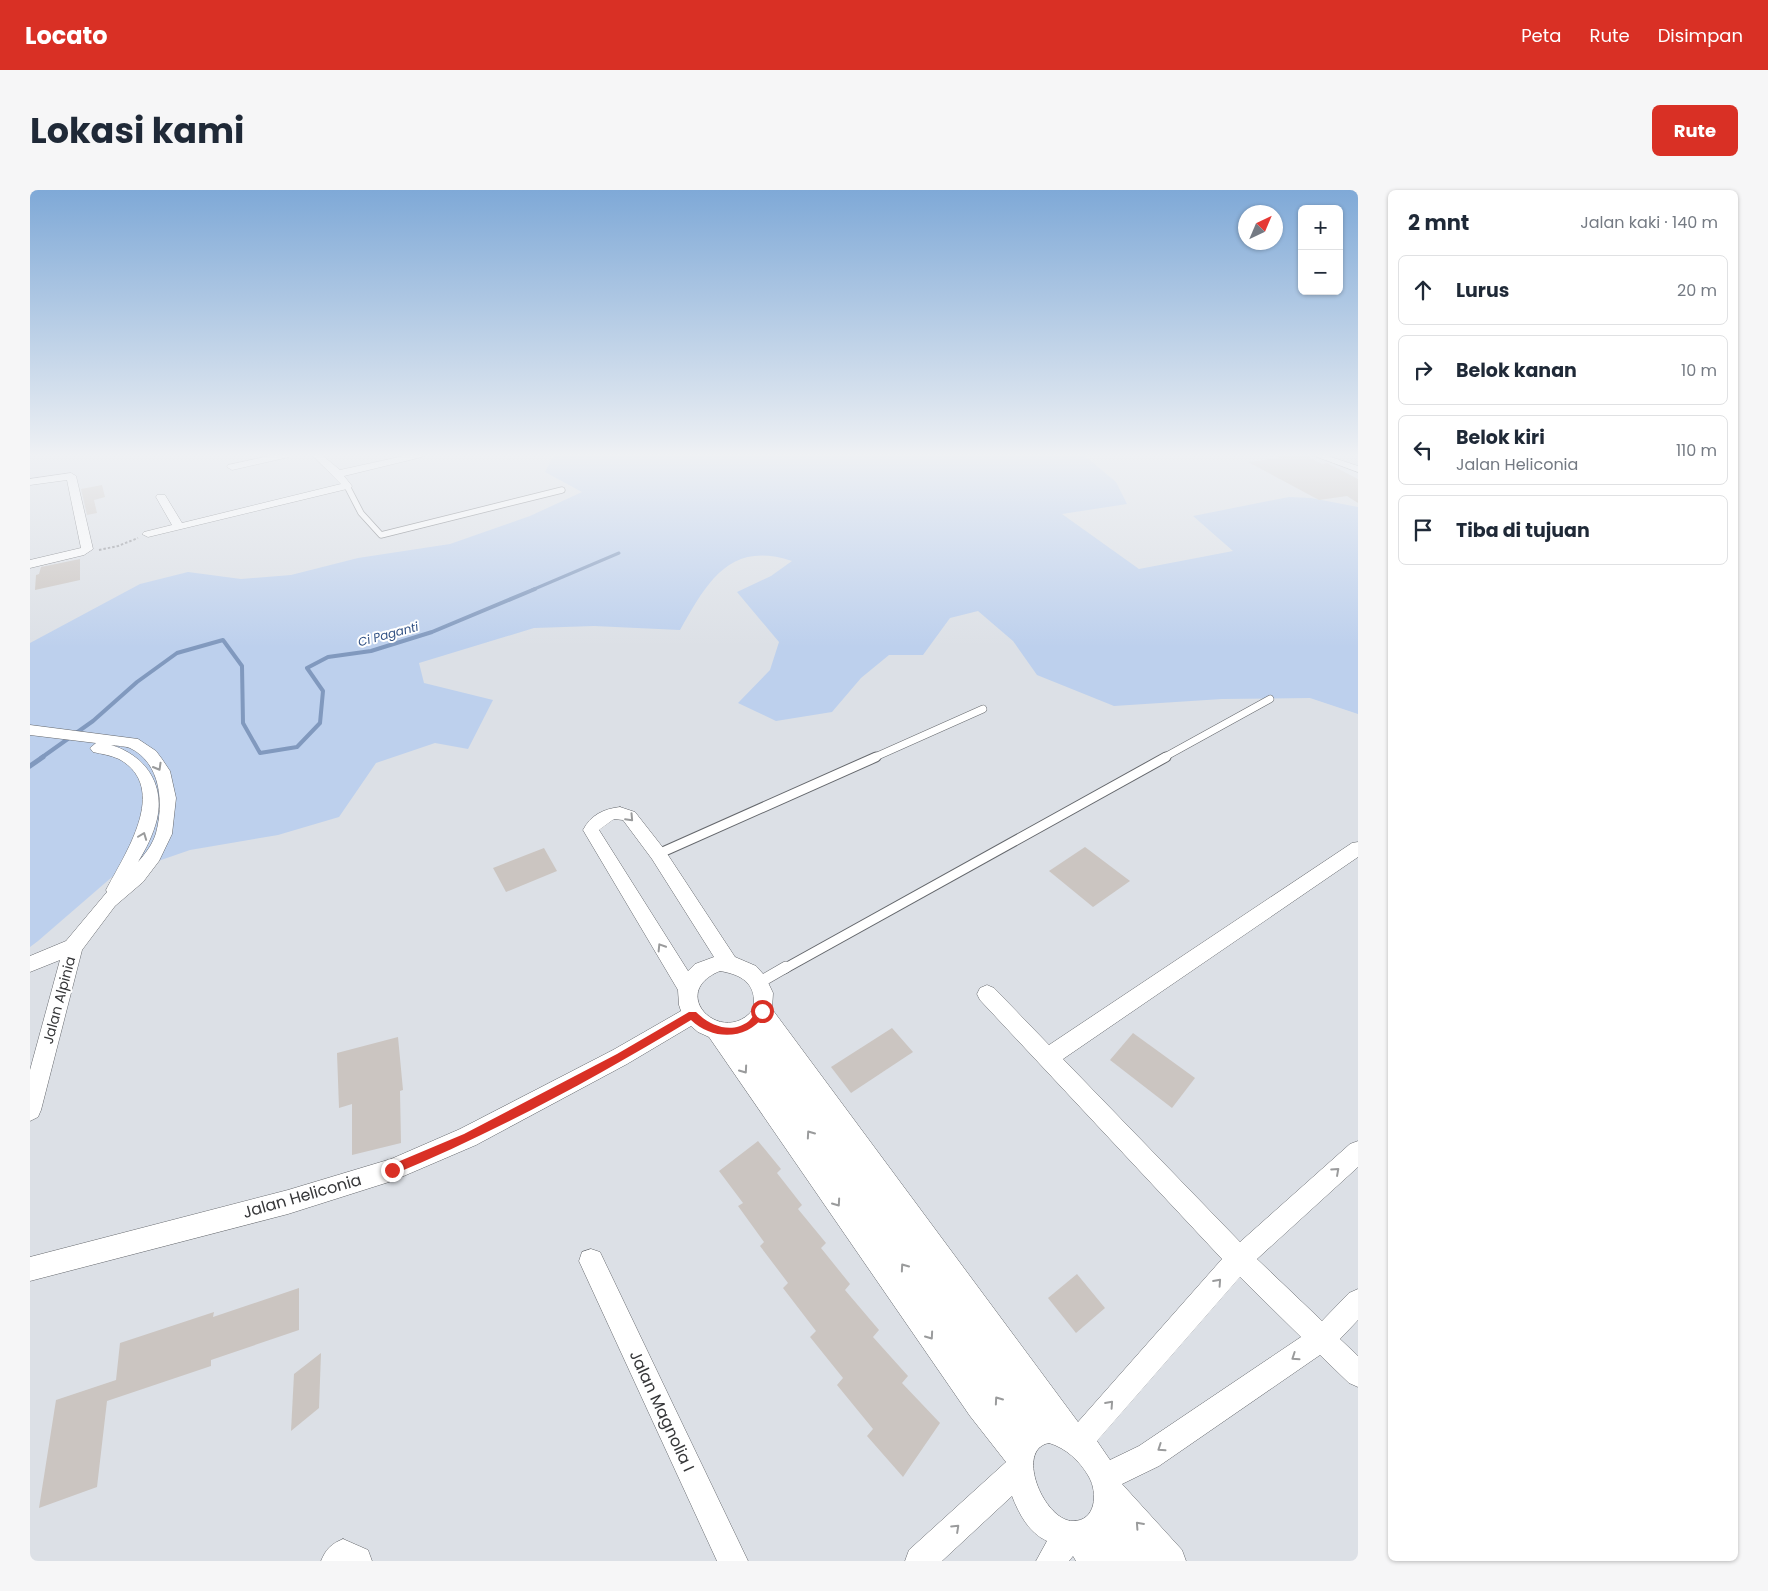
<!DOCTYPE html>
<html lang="id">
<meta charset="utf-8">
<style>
body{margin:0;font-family:Poppins,sans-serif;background:#f6f6f7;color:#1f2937}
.controls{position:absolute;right:15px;top:15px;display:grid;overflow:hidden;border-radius:8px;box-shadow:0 1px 4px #0004}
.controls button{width:45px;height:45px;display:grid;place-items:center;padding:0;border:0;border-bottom:1px solid #e0e1e3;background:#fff;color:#1f2937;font:25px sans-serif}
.compass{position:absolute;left:1208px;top:15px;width:45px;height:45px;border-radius:50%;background:#fff;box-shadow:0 1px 4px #0004;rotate:44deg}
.stop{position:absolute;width:15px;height:15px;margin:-11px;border:4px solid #d93025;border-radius:50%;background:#fff}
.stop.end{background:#d93025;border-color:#fff;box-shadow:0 1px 5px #0008}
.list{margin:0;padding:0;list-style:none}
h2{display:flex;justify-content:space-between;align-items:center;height:65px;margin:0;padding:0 20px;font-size:21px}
h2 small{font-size:16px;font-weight:400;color:#747a83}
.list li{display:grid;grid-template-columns:32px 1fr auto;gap:15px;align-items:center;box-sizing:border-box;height:70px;margin:0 10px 10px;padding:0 10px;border:1px solid #e0e1e3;border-radius:8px}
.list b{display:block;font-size:19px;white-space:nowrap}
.list p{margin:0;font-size:16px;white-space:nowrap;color:#747a83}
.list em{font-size:16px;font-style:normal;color:#747a83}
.icon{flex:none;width:28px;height:28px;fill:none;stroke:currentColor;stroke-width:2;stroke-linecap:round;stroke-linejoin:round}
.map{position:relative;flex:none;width:1328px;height:1371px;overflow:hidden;border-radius:8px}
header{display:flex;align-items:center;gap:30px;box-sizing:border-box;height:70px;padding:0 25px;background:#d93025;color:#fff}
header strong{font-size:24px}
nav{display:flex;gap:28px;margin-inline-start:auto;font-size:18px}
.intro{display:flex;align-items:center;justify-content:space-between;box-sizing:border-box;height:120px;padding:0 30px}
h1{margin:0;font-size:35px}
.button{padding:12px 22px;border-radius:8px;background:#d93025;color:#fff;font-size:18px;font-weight:700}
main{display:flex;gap:30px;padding:0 30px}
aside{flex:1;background:#fff;border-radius:8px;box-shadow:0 1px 4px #0004}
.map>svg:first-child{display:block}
</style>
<header>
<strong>Locato</strong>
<nav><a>Peta</a><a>Rute</a><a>Disimpan</a></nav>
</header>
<div class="intro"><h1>Lokasi kami</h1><a class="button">Rute</a></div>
<main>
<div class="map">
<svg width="1328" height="1371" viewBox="0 0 1328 1371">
<rect width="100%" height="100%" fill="#dce0e6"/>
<path fill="#bdd0ed" d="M524,265H1056L1055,266L1086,292L1097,314L1032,324L1109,379L1203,361L1163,326L1259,307L1281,308L1328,317V524L1280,508L1192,509L1084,516L1007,485L983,451L948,421L920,428L893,465H859L831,488L802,522L746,531L708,513L740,480L749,452L707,402L741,386L762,371C699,350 677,393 650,440L564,436L504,438L389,473L394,493L463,510L438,559L405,553L346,573L309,627L248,645L160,660L82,687L8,751L0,757V453L110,394L158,382L211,389L261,385L328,368L420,354L500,326L552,302L515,282Z"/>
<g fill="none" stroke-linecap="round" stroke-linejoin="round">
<polyline stroke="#8199be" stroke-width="3" points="502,400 589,363"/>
<polyline stroke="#8199be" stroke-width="4" points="11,568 63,531 107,492 147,463 193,450 212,476 213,533 230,563 267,557 290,533 293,501 277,478 298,467 341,461 402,442 505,399"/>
<polyline stroke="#8199be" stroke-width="5" points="0,576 13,567"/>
</g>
<g fill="#cbc5c1">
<polygon points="1245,265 1275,265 1292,274 1297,273 1328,289 1328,313 1317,306 1289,310 1218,272 1250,268"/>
<polygon points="72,295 75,307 64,310 67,323 57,325 51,299"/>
<polygon points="50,369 50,390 5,400 6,385 9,384 11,377"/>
<polygon points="1055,657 1100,691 1063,717 1019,681"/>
<polygon points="514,658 527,681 476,702 463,678"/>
<polygon points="862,838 883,862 821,903 801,877"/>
<polygon points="1103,843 1165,888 1142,918 1080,870"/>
<polygon points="368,847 373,900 370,901 371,953 322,965 322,914 309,918 307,863"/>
<polygon points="728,951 751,979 747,983 772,1015 768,1019 796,1053 791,1058 820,1094 815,1100 849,1140 843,1147 878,1186 872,1193 910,1233 873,1287 837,1246 843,1239 807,1195 813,1188 780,1147 786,1141 753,1098 758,1093 730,1056 734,1052 708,1016 713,1013 689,981"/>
<polygon points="1047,1084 1075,1118 1046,1143 1018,1108"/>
<polygon points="269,1098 269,1140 181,1170 181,1176 77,1211 67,1297 9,1318 26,1210 86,1190 90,1153 184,1122 183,1127"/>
<polygon points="291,1163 289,1218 261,1241 264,1184"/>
</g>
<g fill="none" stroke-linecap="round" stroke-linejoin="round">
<g stroke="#65686d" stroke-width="7">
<polyline id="lane-far3" points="317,296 331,323 351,345 532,300"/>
</g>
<g stroke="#65686d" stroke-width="8">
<g id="lane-far2">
<polyline points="843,568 953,519"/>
<polyline points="1133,568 1240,509"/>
</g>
</g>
<g stroke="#65686d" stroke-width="11">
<g id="lane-far1">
<polyline points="628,664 846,567"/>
<polyline points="754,779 1136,567"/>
</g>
</g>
<g stroke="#65686d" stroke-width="12">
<polyline id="lane" points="730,792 756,777"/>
</g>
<g stroke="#65686d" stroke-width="1">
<g id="street">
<polygon points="244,265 261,265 259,267 202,280 197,277 198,275"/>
<polygon points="282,265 292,265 310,280 378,265 394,265 392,267 314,286 322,296 321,298 118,347 112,344 114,342 142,335 126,307 127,305 135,305 152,333 311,294"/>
<polygon points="1282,265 1295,265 1328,276 1328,282"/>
<polygon points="41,283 46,286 63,359 54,365 0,378 0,370 51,358 37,290 0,295 0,289"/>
<path d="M0,535L108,549L126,561L132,569L140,581L146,608L142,644L129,671L113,692L85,716L52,760L11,920L8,927L0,931V880L30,770L0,782V766L36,751L77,702L76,700C94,665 141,598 89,569C80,565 72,564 63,562L60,558L66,553L0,545ZM81,555C87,556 95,556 100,558C131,573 134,613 126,643C123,654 115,664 108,672C116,659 123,645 127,629C135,594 115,565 81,555Z"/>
<path d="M590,617L605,622L634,659L705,767L726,776L735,786L743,803L742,819L1048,1232L1192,1069L950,810L947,804L950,798L957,795L964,798L1019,855L1322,653L1328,652V667L1033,869L1210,1052L1320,954L1328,951V977L1227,1069L1292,1131L1319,1103L1328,1099V1130L1310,1149L1328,1166V1197L1319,1193L1290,1165L1129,1276L1092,1294L1152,1360L1156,1371H1046L1043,1366L1039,1371H1006L1017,1351C999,1343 989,1324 982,1306L912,1371H875L879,1360L976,1272L940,1226L679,847L668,842L661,836L597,874L446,955L362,991L258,1024L0,1091V1067L258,1000L361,969L430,939L583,860L651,821L649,815L648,800L553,640C561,625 573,619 590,617ZM584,629L593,630L622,669L684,767L665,774L658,781L569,640ZM690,781C707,784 723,790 724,810C724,816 723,820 719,824C688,853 638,802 690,781ZM1210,1087L1271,1147L1109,1256L1080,1270L1067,1251ZM1019,1253C1036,1258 1050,1271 1059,1287C1068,1303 1066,1331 1043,1331C1014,1331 984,1259 1019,1253Z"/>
<polygon points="561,1059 570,1062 718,1371 687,1371 549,1071 552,1062"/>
<path d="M313,1349L338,1360L342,1371H291C296,1359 301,1354 313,1349Z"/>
</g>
</g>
<polyline stroke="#919398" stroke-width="2" stroke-dasharray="2.5 2" stroke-linecap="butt" points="69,360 88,356 108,348"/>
<use href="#lane-far3" stroke="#fff" stroke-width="5.5"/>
<use href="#lane-far2" stroke="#fff" stroke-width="7"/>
<use href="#lane-far1" stroke="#fff" stroke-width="9"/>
<use href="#lane" stroke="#fff" stroke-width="11"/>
<use href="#street" fill="#fff" fill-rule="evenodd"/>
</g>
<defs><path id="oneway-chevron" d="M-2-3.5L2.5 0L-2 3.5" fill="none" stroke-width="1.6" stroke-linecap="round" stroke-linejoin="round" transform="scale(1.25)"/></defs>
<g stroke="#9a9b9c">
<use href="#oneway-chevron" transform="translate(128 577) rotate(60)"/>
<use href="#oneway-chevron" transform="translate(600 628) rotate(47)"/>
<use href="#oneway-chevron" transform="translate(113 646) rotate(-69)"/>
<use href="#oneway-chevron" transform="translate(631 757) rotate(-122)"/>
<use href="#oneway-chevron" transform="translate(714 880) rotate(55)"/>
<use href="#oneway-chevron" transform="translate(780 944) rotate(-125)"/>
<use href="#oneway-chevron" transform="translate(1306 981) rotate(-42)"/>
<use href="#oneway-chevron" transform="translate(807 1013) rotate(55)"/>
<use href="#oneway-chevron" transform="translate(874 1077) rotate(-125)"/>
<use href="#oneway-chevron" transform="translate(1188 1092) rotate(-48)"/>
<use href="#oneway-chevron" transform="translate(900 1146) rotate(55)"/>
<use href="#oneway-chevron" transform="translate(1265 1167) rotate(146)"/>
<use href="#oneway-chevron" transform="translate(968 1210) rotate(-125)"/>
<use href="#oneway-chevron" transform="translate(1080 1214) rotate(-48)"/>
<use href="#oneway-chevron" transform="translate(1131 1258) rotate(146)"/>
<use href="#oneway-chevron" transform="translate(1109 1335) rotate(-132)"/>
<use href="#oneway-chevron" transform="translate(926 1338) rotate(-43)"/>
</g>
<linearGradient id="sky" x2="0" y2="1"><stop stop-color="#7fa9d7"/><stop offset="0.58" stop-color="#eff1f4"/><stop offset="1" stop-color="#eff1f4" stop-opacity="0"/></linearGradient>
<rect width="1328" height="457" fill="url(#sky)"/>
<path fill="#d93025" d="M732,817L737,821C721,850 684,852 661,830C565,888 466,942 362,985L358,984L357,980L358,976L434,944L587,864L659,822H666C679,835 701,845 719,831C724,826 726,820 732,817Z"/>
<g text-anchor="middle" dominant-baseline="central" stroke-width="4" stroke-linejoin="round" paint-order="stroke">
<g font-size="12" font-style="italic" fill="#315184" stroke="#fff">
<text transform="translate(358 444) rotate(-15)">Ci Paganti</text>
</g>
<g font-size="14" fill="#363739" stroke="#fff">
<text transform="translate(29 810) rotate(-75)">Jalan Alpinia</text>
</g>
<g font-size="16" fill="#363739" stroke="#fff">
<text transform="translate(272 1006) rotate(-16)">Jalan Heliconia</text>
<text transform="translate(632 1221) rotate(65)">Jalan Magnolia I</text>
</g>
</g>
</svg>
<div class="controls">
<button>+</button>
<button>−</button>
</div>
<svg class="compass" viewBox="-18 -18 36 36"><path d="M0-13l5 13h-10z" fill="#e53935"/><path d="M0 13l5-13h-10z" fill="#747a83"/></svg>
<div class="stop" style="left:732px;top:821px"></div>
<div class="stop end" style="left:362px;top:980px"></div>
</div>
<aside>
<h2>2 mnt<small>Jalan kaki · 140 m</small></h2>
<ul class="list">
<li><svg class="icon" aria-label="ahead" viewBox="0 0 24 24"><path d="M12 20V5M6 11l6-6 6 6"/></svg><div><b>Lurus</b></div><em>20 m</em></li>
<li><svg class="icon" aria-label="right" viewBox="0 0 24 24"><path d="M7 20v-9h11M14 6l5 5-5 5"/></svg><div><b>Belok kanan</b></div><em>10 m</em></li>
<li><svg class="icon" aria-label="left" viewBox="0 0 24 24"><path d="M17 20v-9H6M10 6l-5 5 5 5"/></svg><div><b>Belok kiri</b><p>Jalan Heliconia</p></div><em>110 m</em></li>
<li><svg class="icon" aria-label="arrive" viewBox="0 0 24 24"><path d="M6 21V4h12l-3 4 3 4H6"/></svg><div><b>Tiba di tujuan</b></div></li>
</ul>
</aside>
</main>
